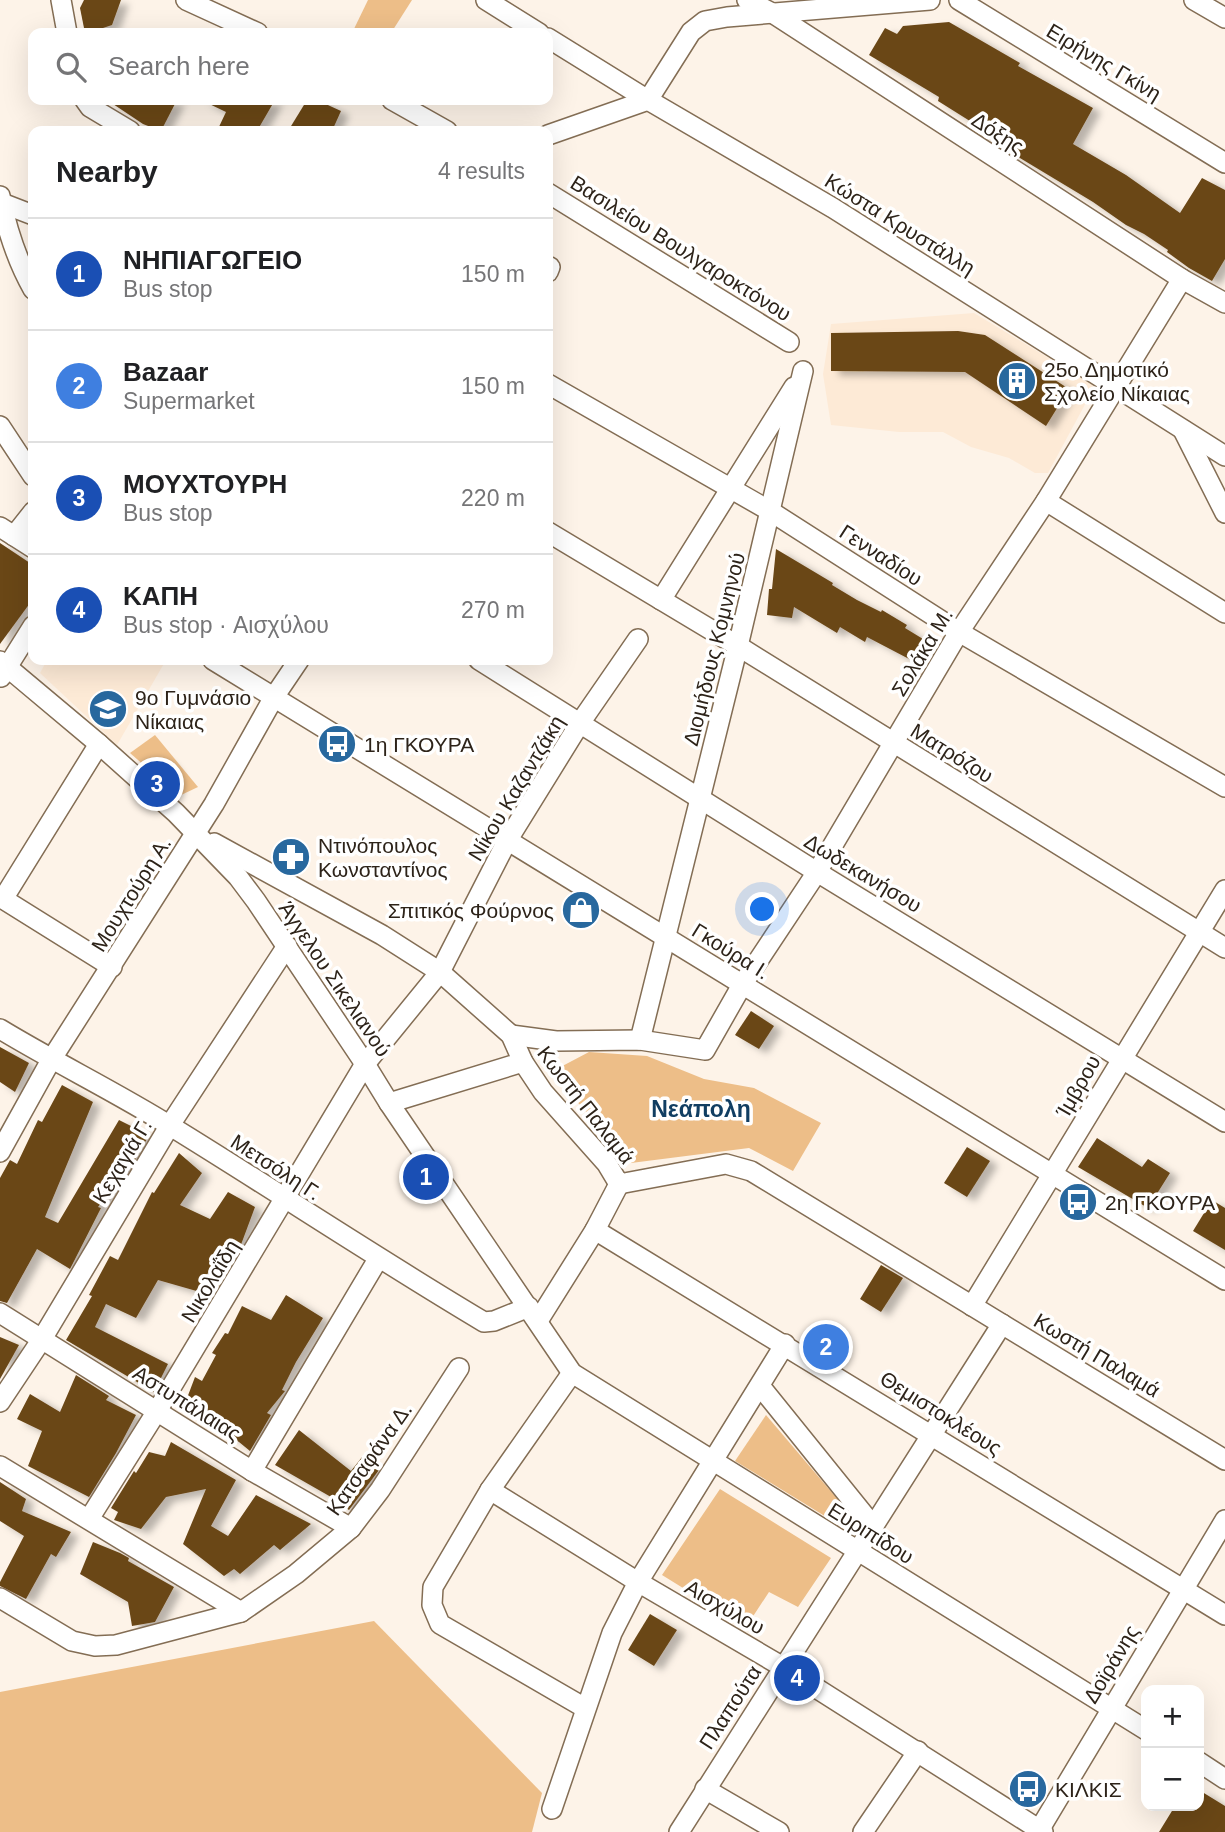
<!DOCTYPE html>
<meta charset="utf-8">
<style>
body{margin:0;font-family:Helvetica,sans-serif;background:#f2f2f2;color:#202124}
.controls{position:absolute;right:21px;bottom:21px;display:grid;overflow:hidden;border-radius:14px;box-shadow:0 7px 28px #0002}
.controls button{width:63px;height:63px;display:grid;place-items:center;padding:0;border:0;border-bottom:2px solid #e0e0e0;background:#fff;color:#202124;font:35px sans-serif}
.you{position:absolute;left:763px;top:910px;width:24px;height:24px;margin:-18px;border:5px solid #fff;border-radius:50%;background:#1a73e8;box-shadow:0 0 0 10px #1a73e833}
.badge{display:grid;place-items:center;width:46px;height:46px;border-radius:50%;background:#28689e;color:#fff;font-size:23px;font-weight:700}
.pin{position:absolute;translate:-50% -50%;border:4px solid #fff;box-shadow:0 2px 7px #0006}
.list{margin:0;padding:0;list-style:none}
h2{display:flex;justify-content:space-between;align-items:center;height:91px;margin:0;padding:0 28px;font-size:30px}
h2 small{font-size:23px;font-weight:400;color:#757577}
.list li{display:grid;grid-template-columns:46px 1fr auto;gap:21px;align-items:center;box-sizing:border-box;height:112px;padding:0 28px;border-top:2px solid #e0e0e0}
.list b{display:block;font-size:26px;white-space:nowrap}
.list p{margin:0;font-size:23px;white-space:nowrap;color:#757577}
.list em{font-size:23px;font-style:normal;color:#757577}
.icon{flex:none;width:38px;height:38px;fill:none;stroke:currentColor;stroke-width:2;stroke-linecap:round;stroke-linejoin:round}
.map{position:relative;flex:none;width:1225px;height:1832px;overflow:hidden}
.search{position:absolute;background:#fff;box-shadow:0 7px 28px #0002;left:28px;top:28px;width:525px;height:77px;display:flex;align-items:center;gap:18px;box-sizing:border-box;padding:0 24px;border-radius:14px;color:#757577;font-size:26px}
.panel{position:absolute;background:#fff;box-shadow:0 7px 28px #0002;left:28px;top:126px;width:525px;height:539px;border-radius:14px}
.map>svg:first-child{display:block}
</style>
<div class="map">
<svg width="1225" height="1832" viewBox="0 0 1225 1832">
<defs>
<filter id="shadow"><feDropShadow dx="8" dy="4.5" stdDeviation="3.5" flood-color="#0004"/></filter>
</defs>
<rect width="100%" height="100%" fill="#fdf3e8"/>
<g fill="#fdead6">
<polygon points="974,313 1095,386 1048,473 1035,473 1009,458 971,447 943,432 899,432 831,425 823,374 831,324"/>
<polygon points="47,660 166,660 117,745 40,673"/>
</g>
<g fill="#edbe88">
<polygon points="368,0 412,0 391,33 352,33"/>
<polygon points="155,735 198,787 179,796 130,753"/>
<polygon points="589,1052 647,1056 704,1079 754,1088 821,1123 793,1171 749,1148 631,1163 551,1072"/>
<polygon points="766,1415 851,1515 841,1526 735,1461"/>
<polygon points="720,1489 831,1558 798,1607 769,1592 746,1627 662,1575"/>
<polygon points="374,1621 542,1793 532,1832 0,1832 0,1692"/>
</g>
<g fill="#6a4718" filter="url(#shadow)">
<polygon points="84,0 121,0 112,25 91,32 84,28 80,8"/>
<polygon points="949,22 1020,63 1018,66 1093,108 1073,144 1126,175 1180,213 1202,178 1225,190 1225,259 1212,281 1189,268 1167,252 1168,250 1144,234 1126,225 1093,202 1005,149 1007,147 979,130 981,128 938,101 939,97 869,55 885,28 897,34 903,26"/>
<polygon points="107,100 177,100 161,131 143,124"/>
<polygon points="201,100 275,100 257,131 217,131 226,112"/>
<polygon points="307,100 317,100 341,111 332,131 288,131"/>
<polygon points="958,331 985,335 1069,389 1046,426 965,372 831,371 831,333"/>
<polygon points="0,543 33,565 33,599 0,644"/>
<polygon points="776,549 833,583 832,585 857,600 881,612 882,610 907,625 905,628 923,639 911,660 867,637 865,642 840,627 837,633 794,607 792,618 767,615 769,589 772,589"/>
<polygon points="751,1011 774,1026 759,1049 735,1035"/>
<polygon points="0,1047 29,1063 15,1092 0,1082"/>
<polygon points="62,1085 93,1102 45,1217 58,1223 119,1120 149,1135 135,1160 98,1207 101,1208 70,1269 37,1249 7,1303 0,1301 0,1178 10,1160 17,1164 38,1120 42,1122"/>
<polygon points="1097,1138 1142,1167 1148,1159 1170,1173 1148,1208 1078,1167"/>
<polygon points="967,1147 990,1161 967,1197 944,1183"/>
<polygon points="179,1153 202,1173 180,1205 210,1219 228,1192 255,1207 239,1250 233,1246 220,1266 212,1263 200,1292 158,1280 136,1318 106,1304 95,1327 168,1364 154,1392 66,1340 92,1296 89,1295 110,1256 118,1260 152,1192 154,1193"/>
<polygon points="1212,1200 1225,1208 1225,1250 1193,1231"/>
<polygon points="881,1265 903,1278 881,1312 860,1299"/>
<polygon points="286,1295 323,1318 296,1362 282,1390 285,1391 267,1413 271,1415 250,1451 239,1442 184,1406 195,1377 202,1381 216,1355 212,1353 225,1333 228,1334 242,1306 271,1320"/>
<polygon points="0,1337 19,1345 0,1379"/>
<polygon points="76,1375 109,1396 106,1400 136,1415 116,1453 89,1497 28,1466 42,1431 17,1419 30,1394 60,1412"/>
<polygon points="299,1430 351,1471 362,1457 379,1470 349,1510 331,1497 275,1465"/>
<polygon points="171,1442 236,1480 211,1526 228,1536 256,1495 311,1524 280,1550 274,1545 240,1574 234,1569 224,1576 183,1544 206,1489 166,1497 141,1529 114,1520 118,1512 111,1508 134,1471 136,1473 149,1452 165,1456"/>
<polygon points="0,1482 26,1499 22,1511 71,1532 56,1557 51,1554 26,1599 0,1586 0,1582 24,1536 0,1521"/>
<polygon points="93,1542 120,1553 129,1558 128,1561 174,1587 155,1622 132,1626 128,1602 80,1574"/>
<polygon points="650,1614 677,1630 654,1666 628,1650"/>
<polygon points="1199,1790 1225,1806 1225,1832 1159,1832 1175,1806 1199,1806"/>
</g>
<g fill="none" stroke-linecap="round" stroke-linejoin="round">
<g stroke="#836d54" stroke-width="22">
<g id="minor">
<polyline points="61,0 67,33"/>
<polyline points="186,0 258,33"/>
<polyline points="486,0 539,33"/>
<polyline points="747,0 774,14 1182,279 1225,303"/>
<polyline points="959,0 1225,163"/>
<polyline points="1194,0 1225,18"/>
<polyline points="548,38 648,100 833,208 1225,456"/>
<polyline points="85,100 90,107 130,131"/>
<polyline points="392,100 447,131"/>
<polyline points="548,135 648,100 691,32 705,21 727,17 930,0"/>
<polyline points="548,193 789,342"/>
<path d="M0,196C7,230 16,259 33,289"/>
<polyline points="2,203 33,215"/>
<polyline points="548,272 550,267"/>
<polyline points="548,384 770,511 959,632 1225,787"/>
<polyline points="0,426 33,476"/>
<polyline points="1183,430 1225,513"/>
<polyline points="1046,501 1225,613"/>
<polyline points="0,527 33,548"/>
<polyline points="548,532 738,646 1225,948"/>
<polyline points="14,536 33,512"/>
<polyline points="661,600 794,387"/>
<polyline points="213,660 1225,1280"/>
<polyline points="479,660 817,872 1225,1122"/>
<polyline points="0,661 99,744 176,813 238,877 256,901 365,1064 389,1103 572,1373 1146,1730"/>
<polyline points="1,677 33,626"/>
<polyline points="214,843 382,935 440,972 511,1035 523,1062 543,1092 607,1164 619,1184 726,1164 751,1171 1225,1460"/>
<polyline points="0,897 112,967"/>
<polyline points="3,899 99,744"/>
<path d="M0,1029C56,1063 116,1092 172,1127C276,1191 378,1259 484,1322L494,1321L529,1307"/>
<polyline points="511,1035 556,1041 640,1040 705,1050 742,985 817,872 959,632 1046,501 1182,279"/>
<polyline points="640,1040 738,646 803,371"/>
<polyline points="389,1103 523,1062"/>
<polyline points="0,1152 51,1060 214,804 274,697 299,660"/>
<polyline points="595,1230 1225,1615"/>
<polyline points="972,1306 1225,890"/>
<polyline points="0,1313 252,1471 351,1528"/>
<polyline points="538,1321 595,1230 619,1184"/>
<polyline points="572,1373 490,1490 433,1587 432,1605 440,1624 585,1708"/>
<polyline points="760,1386 873,1526"/>
<polyline points="0,1402 42,1339 170,1125 287,946"/>
<polyline points="0,1466 241,1612"/>
<polyline points="252,1471 378,1259"/>
<polyline points="490,1490 638,1582 783,1667 1043,1832"/>
<polyline points="89,1519 157,1411 365,1064 440,972 507,841 580,723 638,639"/>
<polyline points="0,1598 72,1641 95,1646 116,1645 241,1612 296,1574 351,1528 380,1490 459,1368"/>
<polyline points="1199,1762 1225,1779"/>
<polyline points="705,1789 779,1832"/>
<polyline points="552,1809 612,1633 638,1582 785,1344"/>
<polyline points="679,1832 1002,1324"/>
<polyline points="863,1832 918,1751"/>
<polyline points="1038,1832 1225,1520"/>
</g>
</g>
<use href="#minor" stroke="#fff" stroke-width="19"/>
</g>
<defs>
<g id="building-disc" transform="scale(2.0125)"><circle r="9.5" fill="#28689e" stroke="#fff"/><path d="M-4-6H4V6H1V3H-1V6H-4ZM-2.5-4.3h1.7v1.8h-1.7ZM.8-4.3h1.7v1.8H.8ZM-2.5-1h1.7V.8h-1.7ZM.8-1h1.7V.8H.8Z" fill="#fff"/></g>
<g id="school-disc" transform="scale(2.0125)"><circle r="9.5" fill="#28689e" stroke="#fff"/><path d="M0-5L7-2L0 1L-7-2ZM-4 1L0 2.5L4 1V4Q0 6-4 4Z" fill="#fff"/></g>
<g id="bus-disc" transform="scale(2.0125)"><circle r="9.5" fill="#28689e" stroke="#fff"/><path d="M-5-6H5V4H4V6H2V4H-2V6H-4V4H-5ZM-3.5-4V0h7V-4ZM-3.5 1.2v1.5H-2V1.2ZM2 1.2v1.5H3.5V1.2Z" fill="#fff"/></g>
<g id="pharmacy-disc" transform="scale(2.0125)"><circle r="9.5" fill="#28689e" stroke="#fff"/><path d="M-2-6h4v4h4v4h-4v4h-4v-4h-4v-4h4Z" fill="#fff"/></g>
<g id="shop-disc" transform="scale(2.0125)"><circle r="9.5" fill="#28689e" stroke="#fff"/><path d="M-5-2.5h2.3a2.7 3.5 0 0 1 5.4 0H5L5.5 6h-11ZM-1.5-2.5h3a1.5 2.3 0 0 0-3 0Z" fill="#fff"/></g>
</defs>
<g fill-rule="evenodd">
<use href="#building-disc" x="1017" y="381"/>
<use href="#school-disc" x="108" y="709"/>
<use href="#bus-disc" x="337" y="744"/>
<use href="#pharmacy-disc" x="291" y="857"/>
<use href="#shop-disc" x="581" y="910"/>
<use href="#bus-disc" x="1078" y="1202"/>
<use href="#bus-disc" x="1028" y="1789"/>
</g>
<g text-anchor="middle" dominant-baseline="central" stroke-width="7" stroke-linejoin="round" paint-order="stroke">
<g font-size="21" fill="#2d2319" stroke="#fff">
<text transform="translate(1104 62) rotate(31)">Ειρήνης Γκίνη</text>
<text transform="translate(998 133) rotate(33)">Δόξης</text>
<text transform="translate(900 224) rotate(32)">Κώστα Κρυστάλλη</text>
<text transform="translate(681 248) rotate(32)">Βασιλείου Βουλγαροκτόνου</text>
<text transform="translate(881 555) rotate(33)">Γενναδίου</text>
<text transform="translate(714 649) rotate(-76)">Διομήδους Κομνηνού</text>
<text transform="translate(922 652) rotate(-59)">Σολάκα Μ.</text>
<text transform="translate(952 753) rotate(32)">Ματρόζου</text>
<text transform="translate(516 788) rotate(-59)">Νίκου Καζαντζάκη</text>
<text transform="translate(863 873) rotate(31)">Δωδεκανήσου</text>
<text transform="translate(131 894) rotate(-58)">Μουχτούρη Α.</text>
<text transform="translate(731 951) rotate(32)">Γκούρα Ι.</text>
<text transform="translate(335 979) rotate(56)">Άγγελου Σικελιανού</text>
<text transform="translate(1078 1086) rotate(-60)">Ίμβρου</text>
<text transform="translate(586 1105) rotate(52)">Κωστή Παλαμά</text>
<text transform="translate(122 1161) rotate(-59)">Κεχαγιά Γ.</text>
<text transform="translate(276 1167) rotate(33)">Μετσόλη Γ.</text>
<text transform="translate(210 1281) rotate(-59)">Νικολαΐδη</text>
<text transform="translate(1097 1355) rotate(31)">Κωστή Παλαμά</text>
<text transform="translate(187 1403) rotate(32)">Αστυπάλαιας</text>
<text transform="translate(941 1413) rotate(32)">Θεμιστοκλέους</text>
<text transform="translate(369 1459) rotate(-55)">Κατσαφάνα Δ.</text>
<text transform="translate(871 1533) rotate(32)">Ευριπίδου</text>
<text transform="translate(725 1607) rotate(30)">Αισχύλου</text>
<text transform="translate(1111 1664) rotate(-59)">Δοϊράνης</text>
<text transform="translate(730 1707) rotate(-57)">Πλαπούτα</text>
</g>
<g font-size="21" fill="#2d2319" stroke="#fff" text-anchor="start">
<text x="1044" y="369">25o Δημοτικό<tspan x="1044" dy="24">Σχολείο Νίκαιας</tspan></text>
<text x="135" y="697">9ο Γυμνάσιο<tspan x="135" dy="24">Νίκαιας</tspan></text>
<text x="364" y="744">1η ΓΚΟΥΡΑ</text>
<text x="318" y="845">Ντινόπουλος<tspan x="318" dy="24">Κωνσταντίνος</tspan></text>
<text x="554" y="910" text-anchor="end">Σπιτικός Φούρνος</text>
<text x="1105" y="1202">2η ΓΚΟΥΡΑ</text>
<text x="1055" y="1789">ΚΙΛΚΙΣ</text>
</g>
<g font-size="23" font-weight="bold" fill="#113e62" stroke="#fff">
<text x="701" y="1109">Νεάπολη</text>
</g>
</g>
</svg>
<div class="controls">
<button>+</button>
<button>−</button>
</div>
<div class="you"></div>
<div class="pin badge" style="left:426px;top:1177px;background:#1a4fb4">1</div>
<div class="pin badge" style="left:826px;top:1347px;background:#3f7fe0">2</div>
<div class="pin badge" style="left:157px;top:784px;background:#1a4fb4">3</div>
<div class="pin badge" style="left:797px;top:1678px;background:#1a4fb4">4</div>
<div class="search"><svg class="icon" aria-label="search" viewBox="0 0 24 24"><circle cx="10" cy="10" r="6"/><path d="M15 15l6 6"/></svg>Search here</div>
<section class="panel">
<h2>Nearby<small>4 results</small></h2>
<ul class="list">
<li><span class="badge" style="background:#1a4fb4">1</span><div><b>ΝΗΠΙΑΓΩΓΕΙΟ</b><p>Bus stop</p></div><em>150 m</em></li>
<li><span class="badge" style="background:#3f7fe0">2</span><div><b>Bazaar</b><p>Supermarket</p></div><em>150 m</em></li>
<li><span class="badge" style="background:#1a4fb4">3</span><div><b>ΜΟΥΧΤΟΥΡΗ</b><p>Bus stop</p></div><em>220 m</em></li>
<li><span class="badge" style="background:#1a4fb4">4</span><div><b>ΚΑΠΗ</b><p>Bus stop · Αισχύλου</p></div><em>270 m</em></li>
</ul>
</section>
</div>
